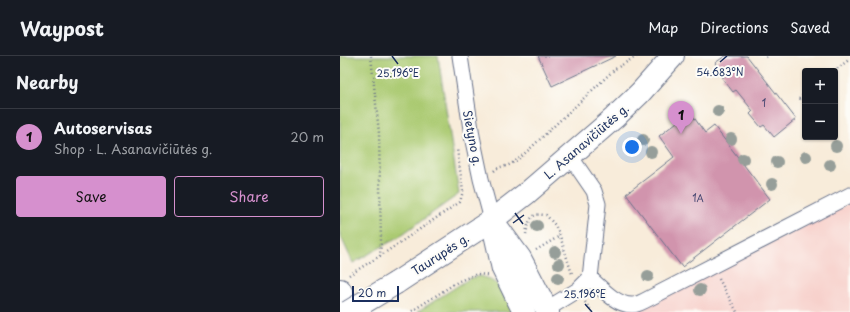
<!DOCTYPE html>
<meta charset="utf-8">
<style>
body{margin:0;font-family:"Playpen Sans",sans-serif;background:#242831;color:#f1f3f6}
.controls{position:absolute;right:12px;top:12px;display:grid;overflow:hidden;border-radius:4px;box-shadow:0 1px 3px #0004}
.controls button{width:36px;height:36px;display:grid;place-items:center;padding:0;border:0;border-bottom:1px solid #363941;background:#171b24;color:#f1f3f6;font:20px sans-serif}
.scale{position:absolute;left:12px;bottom:10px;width:47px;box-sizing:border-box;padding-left:4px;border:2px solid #1b2f5e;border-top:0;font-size:11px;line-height:14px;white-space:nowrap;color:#1b2f5e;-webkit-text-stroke:3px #fdfcf7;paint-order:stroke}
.you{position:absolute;left:292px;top:91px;width:14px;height:14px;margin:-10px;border:3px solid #fff;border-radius:50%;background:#1a73e8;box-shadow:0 0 0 6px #1a73e833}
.badge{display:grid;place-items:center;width:26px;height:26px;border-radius:50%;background:#d690ce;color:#111;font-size:13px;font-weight:700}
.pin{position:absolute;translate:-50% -33px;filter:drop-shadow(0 1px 2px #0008)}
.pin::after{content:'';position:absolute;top:21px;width:14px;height:12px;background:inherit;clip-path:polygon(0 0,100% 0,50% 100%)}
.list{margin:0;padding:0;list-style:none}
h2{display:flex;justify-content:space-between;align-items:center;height:52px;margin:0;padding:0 16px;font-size:17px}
h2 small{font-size:13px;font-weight:400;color:#9ea1a6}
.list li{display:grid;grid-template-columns:26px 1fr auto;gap:12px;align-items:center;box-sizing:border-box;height:56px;padding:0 16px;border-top:1px solid #363941}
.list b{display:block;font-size:15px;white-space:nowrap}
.list p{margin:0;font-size:13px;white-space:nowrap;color:#9ea1a6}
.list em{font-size:13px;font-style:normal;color:#9ea1a6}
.actions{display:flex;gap:8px;padding:12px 16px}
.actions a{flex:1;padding:9px 0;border:1px solid #d690ce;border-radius:4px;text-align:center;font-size:14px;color:#d690ce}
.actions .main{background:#d690ce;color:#111}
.map{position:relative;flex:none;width:510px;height:256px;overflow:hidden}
header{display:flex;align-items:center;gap:24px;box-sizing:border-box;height:56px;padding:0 20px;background:#171b24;border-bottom:1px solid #363941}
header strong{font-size:19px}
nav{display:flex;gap:22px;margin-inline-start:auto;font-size:14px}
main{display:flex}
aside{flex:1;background:#171b24}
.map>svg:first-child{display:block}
</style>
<header>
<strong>Waypost</strong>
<nav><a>Map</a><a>Directions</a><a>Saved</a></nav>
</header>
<main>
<aside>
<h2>Nearby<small></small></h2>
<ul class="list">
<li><span class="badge">1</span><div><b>Autoservisas</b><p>Shop · L. Asanavičiūtės g.</p></div><em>20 m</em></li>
</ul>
<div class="actions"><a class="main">Save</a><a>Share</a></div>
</aside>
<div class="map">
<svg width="510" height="256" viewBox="0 0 510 256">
<rect width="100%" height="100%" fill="#fdfcf7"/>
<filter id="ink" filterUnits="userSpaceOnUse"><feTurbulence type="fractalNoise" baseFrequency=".025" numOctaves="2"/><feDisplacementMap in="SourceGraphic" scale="8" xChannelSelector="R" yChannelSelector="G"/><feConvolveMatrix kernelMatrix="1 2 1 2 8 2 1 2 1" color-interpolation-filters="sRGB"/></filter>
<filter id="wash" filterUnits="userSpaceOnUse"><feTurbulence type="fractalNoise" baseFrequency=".012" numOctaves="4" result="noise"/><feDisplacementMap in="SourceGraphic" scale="16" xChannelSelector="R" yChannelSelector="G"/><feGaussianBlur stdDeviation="0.9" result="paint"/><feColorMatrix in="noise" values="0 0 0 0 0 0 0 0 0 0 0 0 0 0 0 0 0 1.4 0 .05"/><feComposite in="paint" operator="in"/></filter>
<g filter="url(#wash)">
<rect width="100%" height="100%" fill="#f8ecda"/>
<polygon fill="#f7d0cb" points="510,147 510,256 293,256"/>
<g fill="#abca72" stroke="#637c68">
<polygon points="0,0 98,0 119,138 57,182 13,207 0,179"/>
<path d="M141,220C164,229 165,235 175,256H77L130,222Z"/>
</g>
<g id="blocks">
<g fill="#d194ad">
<polygon points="198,0 276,0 212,30"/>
<polygon points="385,0 407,0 456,63 434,81 424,69 421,71 410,58 413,55 396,34 393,36 382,22 385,20 375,7"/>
<polygon points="350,56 365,77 374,70 430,143 342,211 286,138 334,101 319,80"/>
</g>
</g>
</g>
<g filter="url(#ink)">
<use href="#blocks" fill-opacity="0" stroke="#687189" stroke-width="1"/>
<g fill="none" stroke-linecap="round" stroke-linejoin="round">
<g stroke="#687189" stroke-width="17">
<g id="street">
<polyline points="120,0 132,80 141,123 152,164"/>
<path d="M250,222C261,232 276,249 292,249C296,249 300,247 304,245L510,139"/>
<polyline points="207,253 238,234 250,222 258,148 254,135 230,100"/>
</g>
</g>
<g stroke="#687189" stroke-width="24">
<polyline id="secondary" points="56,227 152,164 187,137 274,62 300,37 333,0"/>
</g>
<g stroke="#687189" stroke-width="24">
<g id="highway">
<polyline points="152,164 180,202 208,256"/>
<polyline points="154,173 163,213 184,256"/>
<polyline points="0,234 11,256"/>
</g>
</g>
<g stroke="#687189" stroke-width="2.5" stroke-dasharray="1 3" stroke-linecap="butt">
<polyline points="31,0 39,77 41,185 40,200"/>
<polyline points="426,1 427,0"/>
<polyline points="494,15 510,3"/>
<polyline points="459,43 465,38"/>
<path d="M154,115C158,111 161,111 166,110C172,108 177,104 181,101L275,13L297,0"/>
<path d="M186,178C187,172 189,161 196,159C199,158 203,159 206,159L215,169L220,180L232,218"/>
<polyline points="196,194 220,180"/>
<polyline points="9,219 40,200 120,146 123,135 117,93"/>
<polyline points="379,223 397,256"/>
<polyline points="245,246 252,256"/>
<polyline points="72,255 119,225 137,218 147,219"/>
</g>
<use href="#street" stroke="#fff" stroke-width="15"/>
<use href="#secondary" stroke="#fff" stroke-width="22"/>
<use href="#highway" stroke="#fff" stroke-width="22"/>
<g stroke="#687189" stroke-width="24" stroke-linecap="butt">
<polyline id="secondary-bridge" points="8,256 56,227"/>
</g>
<use href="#secondary-bridge" stroke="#fff" stroke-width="22"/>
</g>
<g fill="#969e99">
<circle cx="378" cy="55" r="6"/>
<circle cx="391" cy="83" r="6"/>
<circle cx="303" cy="84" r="6"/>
<circle cx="496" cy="90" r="6"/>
<circle cx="311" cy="96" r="6"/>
<circle cx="466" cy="101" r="6"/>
<circle cx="403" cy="103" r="6"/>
<circle cx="437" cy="106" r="6"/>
<circle cx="490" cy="109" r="6"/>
<circle cx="432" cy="128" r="6"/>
<circle cx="197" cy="170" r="6"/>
<circle cx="215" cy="196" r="6"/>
<circle cx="219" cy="208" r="6"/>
<circle cx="308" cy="220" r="6"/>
<circle cx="218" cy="222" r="6"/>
<circle cx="360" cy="234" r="6"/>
</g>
</g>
<path fill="none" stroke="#1b2f5e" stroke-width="1.5" d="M52,0L58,8M380,6L387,0M175,157L183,168M173,167L184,159M245,248L252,256"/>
<g text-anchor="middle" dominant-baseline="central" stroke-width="4" stroke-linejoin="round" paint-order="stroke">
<g font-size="10" fill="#484872">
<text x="424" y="46">1</text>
<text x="358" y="141">1A</text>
</g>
<g font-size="12" fill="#1b2f5e" stroke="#fdfcf7">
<text transform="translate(133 82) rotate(79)">Sietyno g.</text>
<text transform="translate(246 85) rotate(-41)">L. Asanavičiūtės g.</text>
<text transform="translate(100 198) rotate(-33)">Taurupės g.</text>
</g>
</g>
<g font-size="10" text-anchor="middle" fill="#1b2f5e" stroke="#fdfcf7" stroke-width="4" stroke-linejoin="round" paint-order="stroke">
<text x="380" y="20">54.683°N</text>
<text x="58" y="21">25.196°E</text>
<text x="245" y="242">25.196°E</text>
</g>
</svg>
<div class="controls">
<button>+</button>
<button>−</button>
</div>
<div class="scale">20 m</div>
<div class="you"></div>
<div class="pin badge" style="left:341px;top:78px">1</div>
</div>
</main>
